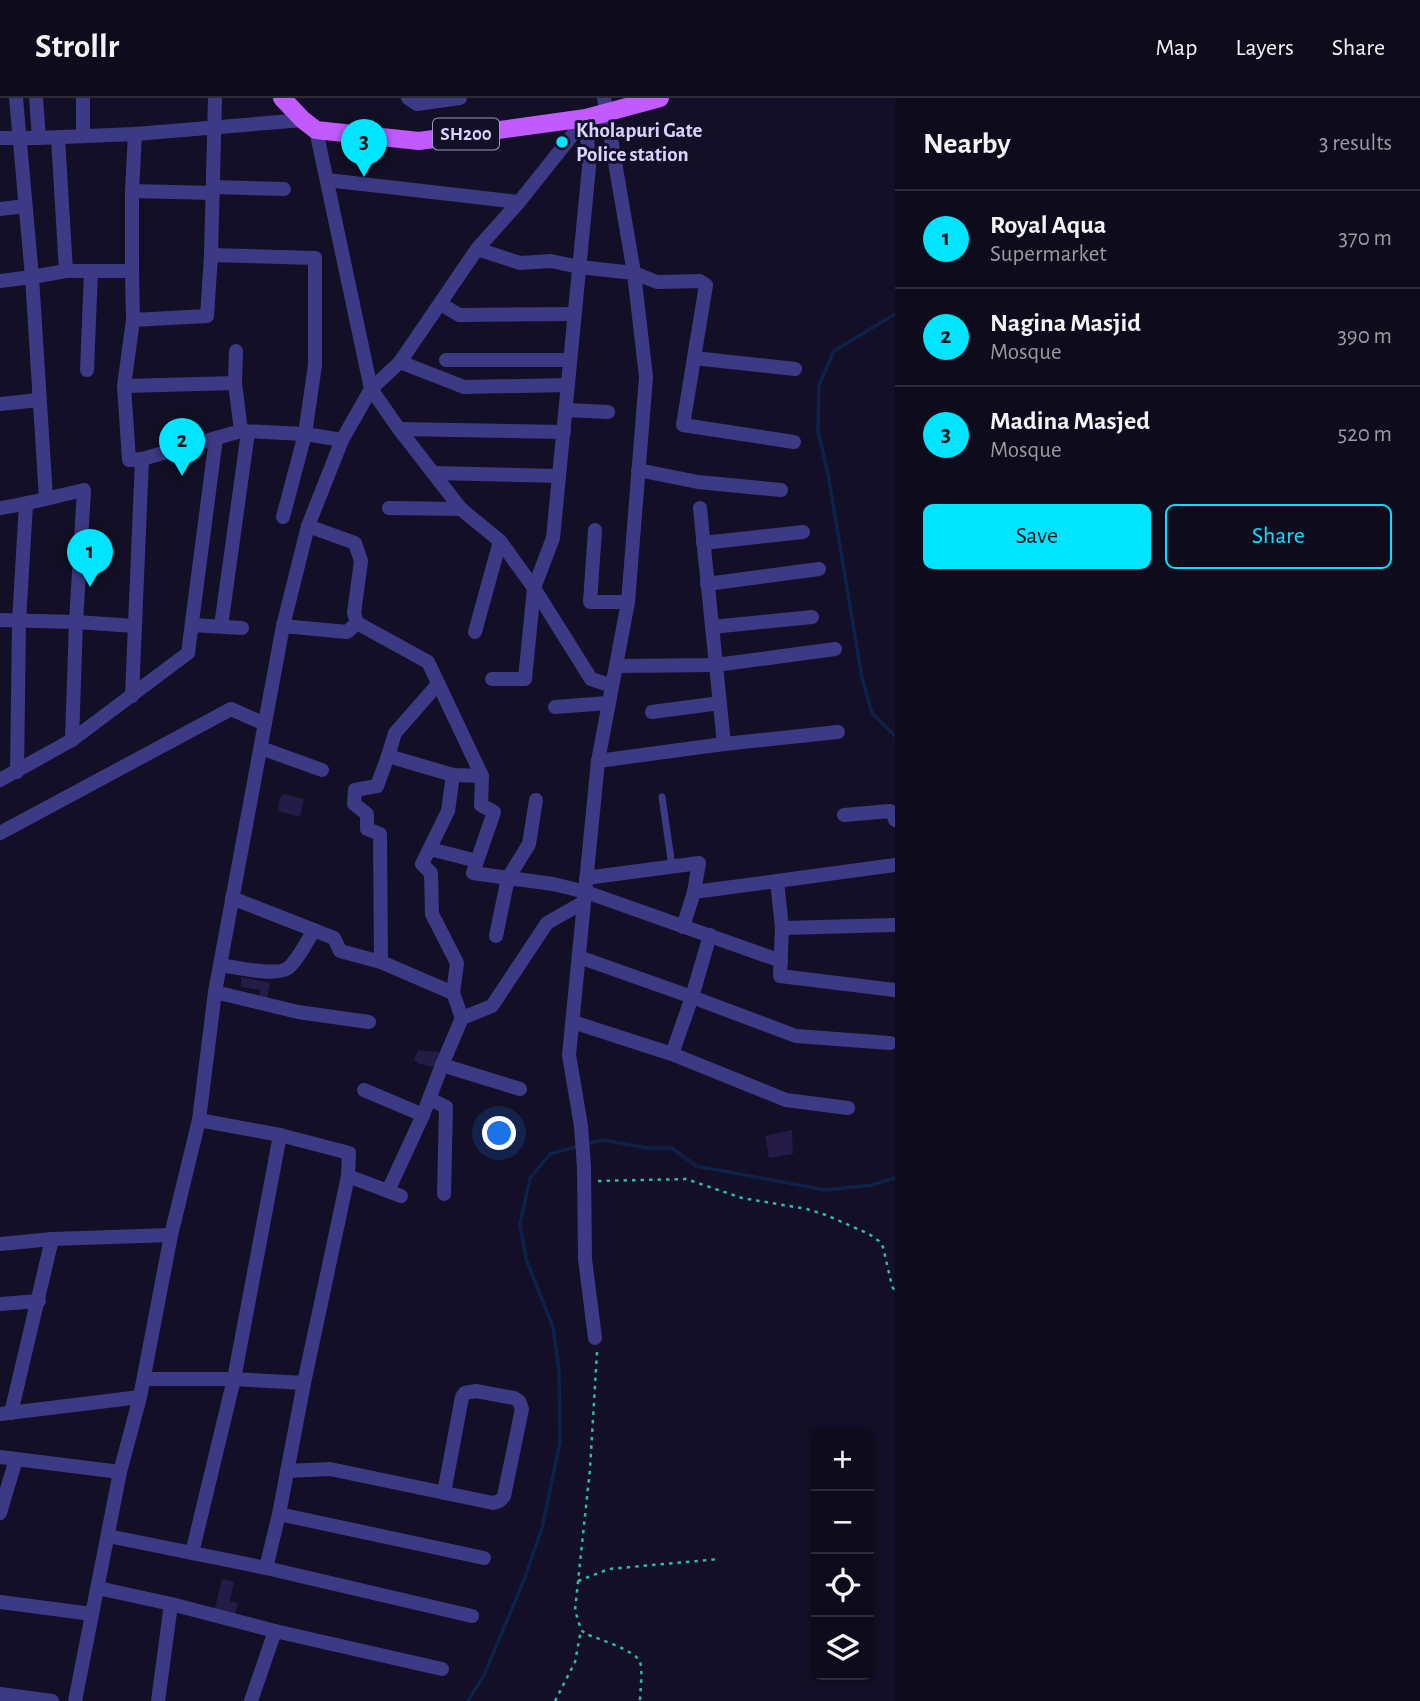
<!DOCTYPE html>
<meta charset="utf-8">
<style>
body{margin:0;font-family:"Alegreya Sans",sans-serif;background:#1c1929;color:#f1f3f6}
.controls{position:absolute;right:21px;bottom:21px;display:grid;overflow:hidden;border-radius:10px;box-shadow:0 2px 5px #0004}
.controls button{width:63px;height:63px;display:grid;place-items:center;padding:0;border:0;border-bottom:2px solid #2e2b3b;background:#0e0b1c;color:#f1f3f6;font:35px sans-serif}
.you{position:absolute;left:500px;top:1036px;width:24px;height:24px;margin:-18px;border:5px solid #fff;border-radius:50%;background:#1a73e8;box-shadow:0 0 0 10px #1a73e833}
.badge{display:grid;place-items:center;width:46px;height:46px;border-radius:50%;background:#00e5ff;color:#111;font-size:23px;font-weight:700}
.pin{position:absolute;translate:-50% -58px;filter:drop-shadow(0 2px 4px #0008)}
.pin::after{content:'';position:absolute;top:37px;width:24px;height:21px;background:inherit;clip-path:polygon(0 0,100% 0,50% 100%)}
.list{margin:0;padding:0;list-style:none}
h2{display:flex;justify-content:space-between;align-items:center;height:91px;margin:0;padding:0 28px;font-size:30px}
h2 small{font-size:23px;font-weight:400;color:#9b9ba3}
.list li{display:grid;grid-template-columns:46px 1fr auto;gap:21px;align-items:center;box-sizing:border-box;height:98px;padding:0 28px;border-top:2px solid #2e2b3b}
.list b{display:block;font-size:26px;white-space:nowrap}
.list p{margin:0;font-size:23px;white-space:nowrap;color:#9b9ba3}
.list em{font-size:23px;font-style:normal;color:#9b9ba3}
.actions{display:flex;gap:14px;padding:21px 28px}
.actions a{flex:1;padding:16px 0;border:2px solid #00e5ff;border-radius:10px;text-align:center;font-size:24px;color:#00e5ff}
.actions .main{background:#00e5ff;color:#111}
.icon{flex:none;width:38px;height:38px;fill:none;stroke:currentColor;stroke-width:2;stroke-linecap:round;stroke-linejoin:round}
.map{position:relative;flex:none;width:895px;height:1603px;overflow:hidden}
header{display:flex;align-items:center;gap:42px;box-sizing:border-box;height:98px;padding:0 35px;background:#0e0b1c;border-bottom:2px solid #2e2b3b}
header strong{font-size:33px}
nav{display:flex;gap:38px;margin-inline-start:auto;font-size:24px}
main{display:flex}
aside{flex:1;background:#0e0b1c}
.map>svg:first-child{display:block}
</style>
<header>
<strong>Strollr</strong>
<nav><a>Map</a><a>Layers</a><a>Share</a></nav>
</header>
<main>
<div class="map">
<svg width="895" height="1603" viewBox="0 0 895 1603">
<rect width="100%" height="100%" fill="#130f26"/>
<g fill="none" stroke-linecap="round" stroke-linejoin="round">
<g stroke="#0c2248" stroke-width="3.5">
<polyline points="895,216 834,253 819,287 818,333 828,376 862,580 872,615 895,638"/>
<polyline points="586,1046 602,1042 648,1050 672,1050 696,1068 826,1092 872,1087 895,1080"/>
<polyline points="468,1603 484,1577 524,1482 542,1430 560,1344 559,1274 553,1229 526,1161 520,1126 530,1080 550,1056 579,1048"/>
</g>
</g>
<g fill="#241b47">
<polygon points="284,696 304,701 300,719 278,713 280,700"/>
<polygon points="241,879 270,885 266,905 259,903 260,892 241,889"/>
<polygon points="418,952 439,954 438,970 420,966 414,962"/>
<polygon points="792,1032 793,1056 769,1060 765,1038"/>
<polygon points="222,1481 234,1484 230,1503 238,1505 234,1520 214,1514"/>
</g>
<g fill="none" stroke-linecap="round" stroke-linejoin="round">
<g stroke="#2fb8b0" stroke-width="2.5" stroke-dasharray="3.5 5" stroke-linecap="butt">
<polyline points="598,1083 686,1081 742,1100 807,1111 826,1117 869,1136 879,1143 883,1149 892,1188 895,1194"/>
<path d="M597,1254L590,1371L575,1512L581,1532L586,1536C598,1541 635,1552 640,1564C643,1573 640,1593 640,1603"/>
<polyline points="578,1483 609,1471 719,1461"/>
<polyline points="555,1603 575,1564 581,1532"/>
</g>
<polyline stroke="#3d3a85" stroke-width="7" points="662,699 672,768"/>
<g stroke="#3d3a85" stroke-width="14">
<polyline points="16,0 32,179 46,400"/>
<polyline points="36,0 39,40"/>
<polyline points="83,0 83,37"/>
<polyline points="408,0 417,6 460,0"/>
<polyline points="316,32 371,291 399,331 461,411 500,443 534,490 591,581 612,588"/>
<polyline points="0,40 39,40 135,36 303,22"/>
<polyline points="58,40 66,173"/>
<polyline points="327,82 519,104"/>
<polyline points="213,89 284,91"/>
<polyline points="132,93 213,95"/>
<polyline points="0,111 25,108"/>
<polyline points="477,151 520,165 551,163 579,169 634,175 657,184 700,183 706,187 683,327 794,344"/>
<polyline points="211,157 315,160 315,267 305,336 283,419"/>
<polyline points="0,183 32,179 66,173 132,173"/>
<polyline points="441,206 459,217 574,216"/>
<polyline points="133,222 207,218 211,157 215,0"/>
<polyline points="236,253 235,285 241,333"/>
<polyline points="694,260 795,271"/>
<polyline points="446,262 570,262"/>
<polyline points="400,264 464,289 568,287"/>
<polyline points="87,272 91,173"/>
<polyline points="124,288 235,285"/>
<polyline points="0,306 39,302"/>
<polyline points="566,312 608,314"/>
<polyline points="399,331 564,334"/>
<polyline points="142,361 241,333 305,336 342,342"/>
<polyline points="638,372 698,384 781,392"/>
<polyline points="434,375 559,378"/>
<path d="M0,410C28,406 56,398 84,392L76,524L72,642"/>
<polyline points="389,410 461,411"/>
<polyline points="700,410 724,646"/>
<polyline points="308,428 355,445 361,463 354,515 357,525 428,564 482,678 481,707 494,714 473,775 553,786 586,794 781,863"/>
<polyline points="595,432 590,504 628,504"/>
<polyline points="703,445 803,434"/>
<polyline points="707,486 819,471"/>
<polyline points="0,522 76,524 135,528"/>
<polyline points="192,527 242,530"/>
<polyline points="221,528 248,334"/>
<polyline points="283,528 347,534 357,525"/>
<polyline points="712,529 812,519"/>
<polyline points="475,534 500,443"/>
<polyline points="617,568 716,567 835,551"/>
<polyline points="492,581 525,581 534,490 553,440 589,69 586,20"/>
<polyline points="132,598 142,361 129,362 124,288 133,222 132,173 132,93 135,36"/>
<polyline points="555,609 608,605"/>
<polyline points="652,614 720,605"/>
<polyline points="261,650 322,672"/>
<polyline points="388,658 453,677 482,678"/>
<polyline points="598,663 724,646 838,634"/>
<polyline points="17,674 19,523 26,406"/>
<polyline points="453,677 448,713 422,766 431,775 432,816 457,865 453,895"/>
<polyline points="0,682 72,642 188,555 216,340"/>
<polyline points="844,717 890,713 893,715 895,722"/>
<polyline points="0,735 231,611 265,626"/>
<polyline points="430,751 477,763"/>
<polyline points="586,780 699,765 694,794 683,829"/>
<polyline points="777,783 895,767"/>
<polyline points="694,794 777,783 782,830 780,878 895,892"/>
<polyline points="232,800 334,840 340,853 381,864 453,895 462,920"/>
<polyline points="782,830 895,827"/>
<polyline points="496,838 508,780 529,746 536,702"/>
<polyline points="579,859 692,899 796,938 890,945"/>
<polyline points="381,864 380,736 367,731 367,716 354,706 355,692 377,688 388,658 395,635 438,586"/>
<path d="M220,867C236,869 276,879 288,870C298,862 307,843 314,832"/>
<polyline points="215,894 298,914 369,924"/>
<polyline points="573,924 672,956 786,1002 848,1010"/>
<polyline points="672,956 692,899 710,837"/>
<polyline points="442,967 520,991"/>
<polyline points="364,992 423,1017"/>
<polyline points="430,1001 446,1009 444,1096"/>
<polyline points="199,1022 280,1037 349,1055 348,1078 304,1285 279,1416 266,1470"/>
<polyline points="348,1078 401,1098"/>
<polyline points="388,1093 423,1017 442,967 462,920 492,908 547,825 584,804"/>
<polyline points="0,1146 52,1141 171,1137"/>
<polyline points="0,1206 39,1203"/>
<polyline points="595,1240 585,1161 584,1070 581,1028 569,957 598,663 628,504 646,279 634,175 604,0"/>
<polyline points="144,1281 234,1281 304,1285"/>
<polyline points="11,1315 52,1141"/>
<polyline points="0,1316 140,1299"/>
<polyline points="0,1359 16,1361"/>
<path d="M287,1373L330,1371L493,1405C498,1404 501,1403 504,1398L522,1311L519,1303L514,1300L476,1293L465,1295L462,1299L444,1395"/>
<polyline points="0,1415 16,1361 120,1374"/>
<polyline points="279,1416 484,1460"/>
<polyline points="108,1438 266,1470 472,1518"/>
<polyline points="192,1455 234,1281 280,1037"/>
<polyline points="98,1490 171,1506 275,1533 442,1571"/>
<polyline points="0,1504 92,1516"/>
<polyline points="0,1596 52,1603"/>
<polyline points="75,1603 120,1374 140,1299 171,1137 199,1022 215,894 283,528 308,428 342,342 371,291 400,264 477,151 519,104 586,20"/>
<polyline points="158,1603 171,1506"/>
<polyline points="251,1603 275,1533"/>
</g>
<polyline stroke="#c25bff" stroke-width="18" points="282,0 303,22 316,32 419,43 586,20 660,0"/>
</g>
<circle fill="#00e5ff" stroke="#130f26" stroke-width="2.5" cx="562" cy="44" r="7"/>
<g text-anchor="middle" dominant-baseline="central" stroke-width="6" stroke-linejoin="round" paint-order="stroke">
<rect fill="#130f26" stroke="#9e99be" stroke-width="2" x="433" y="20.5" width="66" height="31" rx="5"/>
<g font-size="19" font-weight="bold" fill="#d9d4ff">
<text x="466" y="36">SH200</text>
</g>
<g font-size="21" font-weight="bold" fill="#d9d4ff" stroke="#130f26" text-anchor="start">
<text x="576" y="32">Kholapuri Gate<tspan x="576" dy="24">Police station</tspan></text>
</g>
</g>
</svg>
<div class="controls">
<button>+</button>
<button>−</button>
<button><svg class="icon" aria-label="locate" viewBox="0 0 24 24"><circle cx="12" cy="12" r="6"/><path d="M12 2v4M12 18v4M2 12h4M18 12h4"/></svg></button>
<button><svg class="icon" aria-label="layers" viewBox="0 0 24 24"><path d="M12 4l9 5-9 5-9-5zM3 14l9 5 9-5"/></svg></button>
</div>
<div class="you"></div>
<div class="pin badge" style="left:90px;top:489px">1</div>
<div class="pin badge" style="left:182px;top:378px">2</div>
<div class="pin badge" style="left:364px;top:79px">3</div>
</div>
<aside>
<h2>Nearby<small>3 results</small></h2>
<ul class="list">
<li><span class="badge">1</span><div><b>Royal Aqua</b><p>Supermarket</p></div><em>370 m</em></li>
<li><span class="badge">2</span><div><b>Nagina Masjid</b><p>Mosque</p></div><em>390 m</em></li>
<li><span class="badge">3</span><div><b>Madina Masjed</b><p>Mosque</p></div><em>520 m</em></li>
</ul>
<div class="actions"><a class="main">Save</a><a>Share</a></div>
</aside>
</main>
